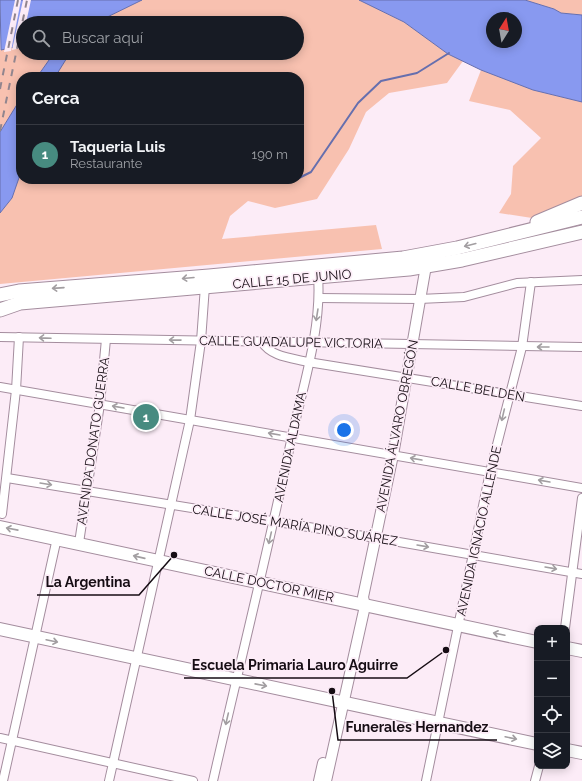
<!DOCTYPE html>
<html lang="es">
<meta charset="utf-8">
<style>
body{margin:0;font-family:Raleway,sans-serif;background:#20242c;color:#f1f3f6}
.controls{position:absolute;right:12px;bottom:12px;display:grid;overflow:hidden;border-radius:8px;box-shadow:0 2px 10px #0003}
.controls button{width:36px;height:36px;display:grid;place-items:center;padding:0;border:0;border-bottom:1px solid #363941;background:#171b24;color:#f1f3f6;font:20px sans-serif}
.compass{position:absolute;left:486px;top:12px;width:36px;height:36px;border-radius:50%;background:#171b24;box-shadow:0 2px 10px #0003;rotate:11deg}
.you{position:absolute;left:344px;top:430px;width:14px;height:14px;margin:-10px;border:3px solid #fff;border-radius:50%;background:#1a73e8;box-shadow:0 0 0 6px #1a73e833}
.badge{display:grid;place-items:center;width:26px;height:26px;border-radius:50%;background:#478b80;color:#fff;font-size:13px;font-weight:700}
.pin{position:absolute;translate:-50% -50%;border:2px solid #fff;box-shadow:0 1px 4px #0006}
.list{margin:0;padding:0;list-style:none}
h2{display:flex;justify-content:space-between;align-items:center;height:52px;margin:0;padding:0 16px;font-size:17px}
h2 small{font-size:13px;font-weight:400;color:#9ea1a6}
.list li{display:grid;grid-template-columns:26px 1fr auto;gap:12px;align-items:center;box-sizing:border-box;height:60px;padding:0 16px;border-top:1px solid #363941}
.list b{display:block;font-size:15px;white-space:nowrap}
.list p{margin:0;font-size:13px;white-space:nowrap;color:#9ea1a6}
.list em{font-size:13px;font-style:normal;color:#9ea1a6}
.icon{flex:none;width:22px;height:22px;fill:none;stroke:currentColor;stroke-width:2;stroke-linecap:round;stroke-linejoin:round}
.map{position:relative;flex:none;width:582px;height:781px;overflow:hidden}
.search{position:absolute;background:#171b24;box-shadow:0 2px 10px #0003;left:16px;top:16px;width:288px;height:44px;display:flex;align-items:center;gap:10px;box-sizing:border-box;padding:0 14px;border-radius:22px;color:#9ea1a6;font-size:15px}
.panel{position:absolute;background:#171b24;box-shadow:0 2px 10px #0003;left:16px;top:72px;width:288px;height:112px;border-radius:16px}
.map>svg:first-child{display:block}
</style>
<div class="map">
<svg width="582" height="781" viewBox="0 0 582 781">
<rect width="100%" height="100%" fill="#fcecf7"/>
<g fill="#f8c1b0">
<polygon points="142,0 359,0 404,22 448,54 463,61 447,83 389,93 366,112 349,149 317,199 275,208 248,201 230,216 222,239 376,225 382,249 0,284 0,213 12,198 21,172 21,179 299,179 299,77 55,77 70,53 297,53 297,23 95,23"/>
<polygon points="525,0 582,0 582,15 561,13 554,9"/>
<polygon points="23,45 23,53 54,53 37,77 21,77 21,98 0,132 0,50"/>
<polygon points="481,70 533,90 582,102 582,200 532,218 499,213 511,194 513,166 541,138 510,110 469,101"/>
</g>
<g fill="#8899f0" stroke="#666fae" fill-rule="evenodd">
<polygon points="0,0 142,0 95,23 67,21 60,23 23,23 23,45 1,50"/>
<path d="M359,0H525L554,9L561,13L582,15V102L533,90L481,70L448,54L404,22ZM492,18H516V42H492Z"/>
<polygon points="54,53 70,53 55,77 37,77"/>
<polygon points="21,98 21,172 12,198 0,213 0,132"/>
</g>
<g fill="#fcecf7">
<polygon points="15,0 21,0 11,51 4,52"/>
<polygon points="23,0 31,0 26,23 23,23 21,48 12,50"/>
</g>
<g fill="none" stroke-linecap="round" stroke-linejoin="round">
<g stroke="#666fae" stroke-width="2">
<polyline points="299,178 311,172 358,103 381,81 417,73 449,53"/>
<polyline points="256,179 288,183 296,179"/>
</g>
<g stroke="#a48d9e" stroke-width="10">
<g id="minor">
<polyline points="319,298 419,299 464,297 517,283 582,280"/>
<polyline points="0,337 582,347"/>
<path d="M262,342C271,357 292,358 308,362L582,406"/>
<polyline points="0,387 582,488"/>
<polyline points="7,478 376,538 582,574"/>
<polyline points="2,514 16,390 19,337"/>
<polyline points="79,543 100,404 106,339"/>
<polyline points="565,628 582,498"/>
<polyline points="0,738 193,781"/>
<polyline points="3,781 57,538"/>
<polyline points="109,781 190,420 201,341 205,286"/>
<path d="M213,781C239,666 268,552 292,436C303,386 322,328 318,276"/>
<polyline points="426,781 490,472 522,347 531,282"/>
<polyline points="535,781 539,766"/>
</g>
</g>
<g stroke="#a48d9e" stroke-width="12">
<g id="tertiary">
<polyline points="319,781 323,763"/>
<polyline points="326,781 365,606 363,597 393,455 427,260"/>
</g>
</g>
<g stroke="#a48d9e" stroke-width="14">
<g id="secondary">
<polyline points="0,527 537,642"/>
<polyline points="0,629 537,744"/>
<polyline points="567,648 582,651"/>
<polyline points="567,750 582,753"/>
</g>
</g>
<g stroke="#a48d9e" stroke-width="15">
<g id="primary">
<polyline points="537,222 582,203"/>
<polyline points="0,295 19,291 209,276 403,258 457,248 582,217"/>
<polyline points="0,310 20,303 409,269 462,260 582,232"/>
</g>
</g>
<use href="#minor" stroke="#fff" stroke-width="8"/>
<use href="#tertiary" stroke="#fff" stroke-width="10"/>
<use href="#secondary" stroke="#fff" stroke-width="12"/>
<use href="#primary" stroke="#fff" stroke-width="13"/>
<g stroke="#91858e" stroke-width="2" stroke-dasharray="7 7" stroke-linecap="butt">
<polyline points="0,89 18,0"/>
<polyline points="0,131 27,0"/>
</g>
</g>
<defs><path id="oneway-shaft" d="M-6 0H5M1.5-3L5.5 0L1.5 3" fill="none" stroke-width="1.6" stroke-linecap="round" stroke-linejoin="round"/></defs>
<g stroke="#a29ea1">
<use href="#oneway-shaft" transform="translate(470 245) rotate(166)"/>
<use href="#oneway-shaft" transform="translate(188 278) rotate(175)"/>
<use href="#oneway-shaft" transform="translate(58 288) rotate(176)"/>
<use href="#oneway-shaft" transform="translate(317 315) rotate(99)"/>
<use href="#oneway-shaft" transform="translate(45 338) rotate(-178)"/>
<use href="#oneway-shaft" transform="translate(175 340) rotate(-179)"/>
<use href="#oneway-shaft" transform="translate(543 347) rotate(-180)"/>
<use href="#oneway-shaft" transform="translate(118 407) rotate(-170)"/>
<use href="#oneway-shaft" transform="translate(503 415) rotate(103)"/>
<use href="#oneway-shaft" transform="translate(274 434) rotate(-170)"/>
<use href="#oneway-shaft" transform="translate(416 459) rotate(-170)"/>
<use href="#oneway-shaft" transform="translate(544 481) rotate(-170)"/>
<use href="#oneway-shaft" transform="translate(46 484) rotate(9)"/>
<use href="#oneway-shaft" transform="translate(12 529) rotate(-169)"/>
<use href="#oneway-shaft" transform="translate(270 538) rotate(103)"/>
<use href="#oneway-shaft" transform="translate(423 546) rotate(10)"/>
<use href="#oneway-shaft" transform="translate(139 557) rotate(-167)"/>
<use href="#oneway-shaft" transform="translate(551 568) rotate(10)"/>
<use href="#oneway-shaft" transform="translate(499 634) rotate(-168)"/>
<use href="#oneway-shaft" transform="translate(52 641) rotate(12)"/>
<use href="#oneway-shaft" transform="translate(261 685) rotate(11)"/>
<use href="#oneway-shaft" transform="translate(227 719) rotate(103)"/>
<use href="#oneway-shaft" transform="translate(511 738) rotate(12)"/>
</g>
<g text-anchor="middle" dominant-baseline="central" stroke-width="3.5" stroke-linejoin="round" paint-order="stroke">
<g font-size="13" fill="#160d14" stroke="#fcecf7">
<text transform="translate(292 279) rotate(-5)">CALLE 15 DE JUNIO</text>
<text transform="translate(291 342) rotate(1)">CALLE GUADALUPE VICTORIA</text>
<text transform="translate(478 389) rotate(10)">CALLE BELDÉN</text>
<text transform="translate(397 426) rotate(-79)">AVENIDA ÁLVARO OBREGÓN</text>
<text transform="translate(93 441) rotate(-82)">AVENIDA DONATO GUERRA</text>
<text transform="translate(290 447) rotate(-78)">AVENIDA ALDAMA</text>
<text transform="translate(295 525) rotate(9)">CALLE JOSÉ MARÍA PINO SUÁREZ</text>
<text transform="translate(479 531) rotate(-78)">AVENIDA IGNACIO ALLENDE</text>
<text transform="translate(269 584) rotate(12)">CALLE DOCTOR MIER</text>
</g>
</g>
<path fill="none" stroke="#160d14" stroke-width="1.5" d="M174 555L139 595H37M446 650L407 678H184M332 691L338 740H497"/>
<g fill="#160d14" stroke="#fcecf7" stroke-width="1.5">
<circle cx="174" cy="555" r="4"/>
<circle cx="446" cy="650" r="4"/>
<circle cx="332" cy="691" r="4"/>
</g>
<g font-size="14" text-anchor="middle" font-weight="bold" fill="#160d14" stroke="#fcecf7" stroke-width="3.5" stroke-linejoin="round" paint-order="stroke">
<text x="88" y="587">La Argentina</text>
<text x="295" y="670">Escuela Primaria Lauro Aguirre</text>
<text x="417" y="732">Funerales Hernandez</text>
</g>
</svg>
<div class="controls">
<button>+</button>
<button>−</button>
<button><svg class="icon" aria-label="locate" viewBox="0 0 24 24"><circle cx="12" cy="12" r="6"/><path d="M12 2v4M12 18v4M2 12h4M18 12h4"/></svg></button>
<button><svg class="icon" aria-label="layers" viewBox="0 0 24 24"><path d="M12 4l9 5-9 5-9-5zM3 14l9 5 9-5"/></svg></button>
</div>
<svg class="compass" viewBox="-18 -18 36 36"><path d="M0-13l5 13h-10z" fill="#e53935"/><path d="M0 13l5-13h-10z" fill="#9ea1a6"/></svg>
<div class="you"></div>
<div class="pin badge" style="left:146px;top:417px">1</div>
<div class="search"><svg class="icon" aria-label="search" viewBox="0 0 24 24"><circle cx="10" cy="10" r="6"/><path d="M15 15l6 6"/></svg>Buscar aquí</div>
<section class="panel">
<h2>Cerca<small></small></h2>
<ul class="list">
<li><span class="badge">1</span><div><b>Taqueria Luis</b><p>Restaurante</p></div><em>190 m</em></li>
</ul>
</section>
</div>
